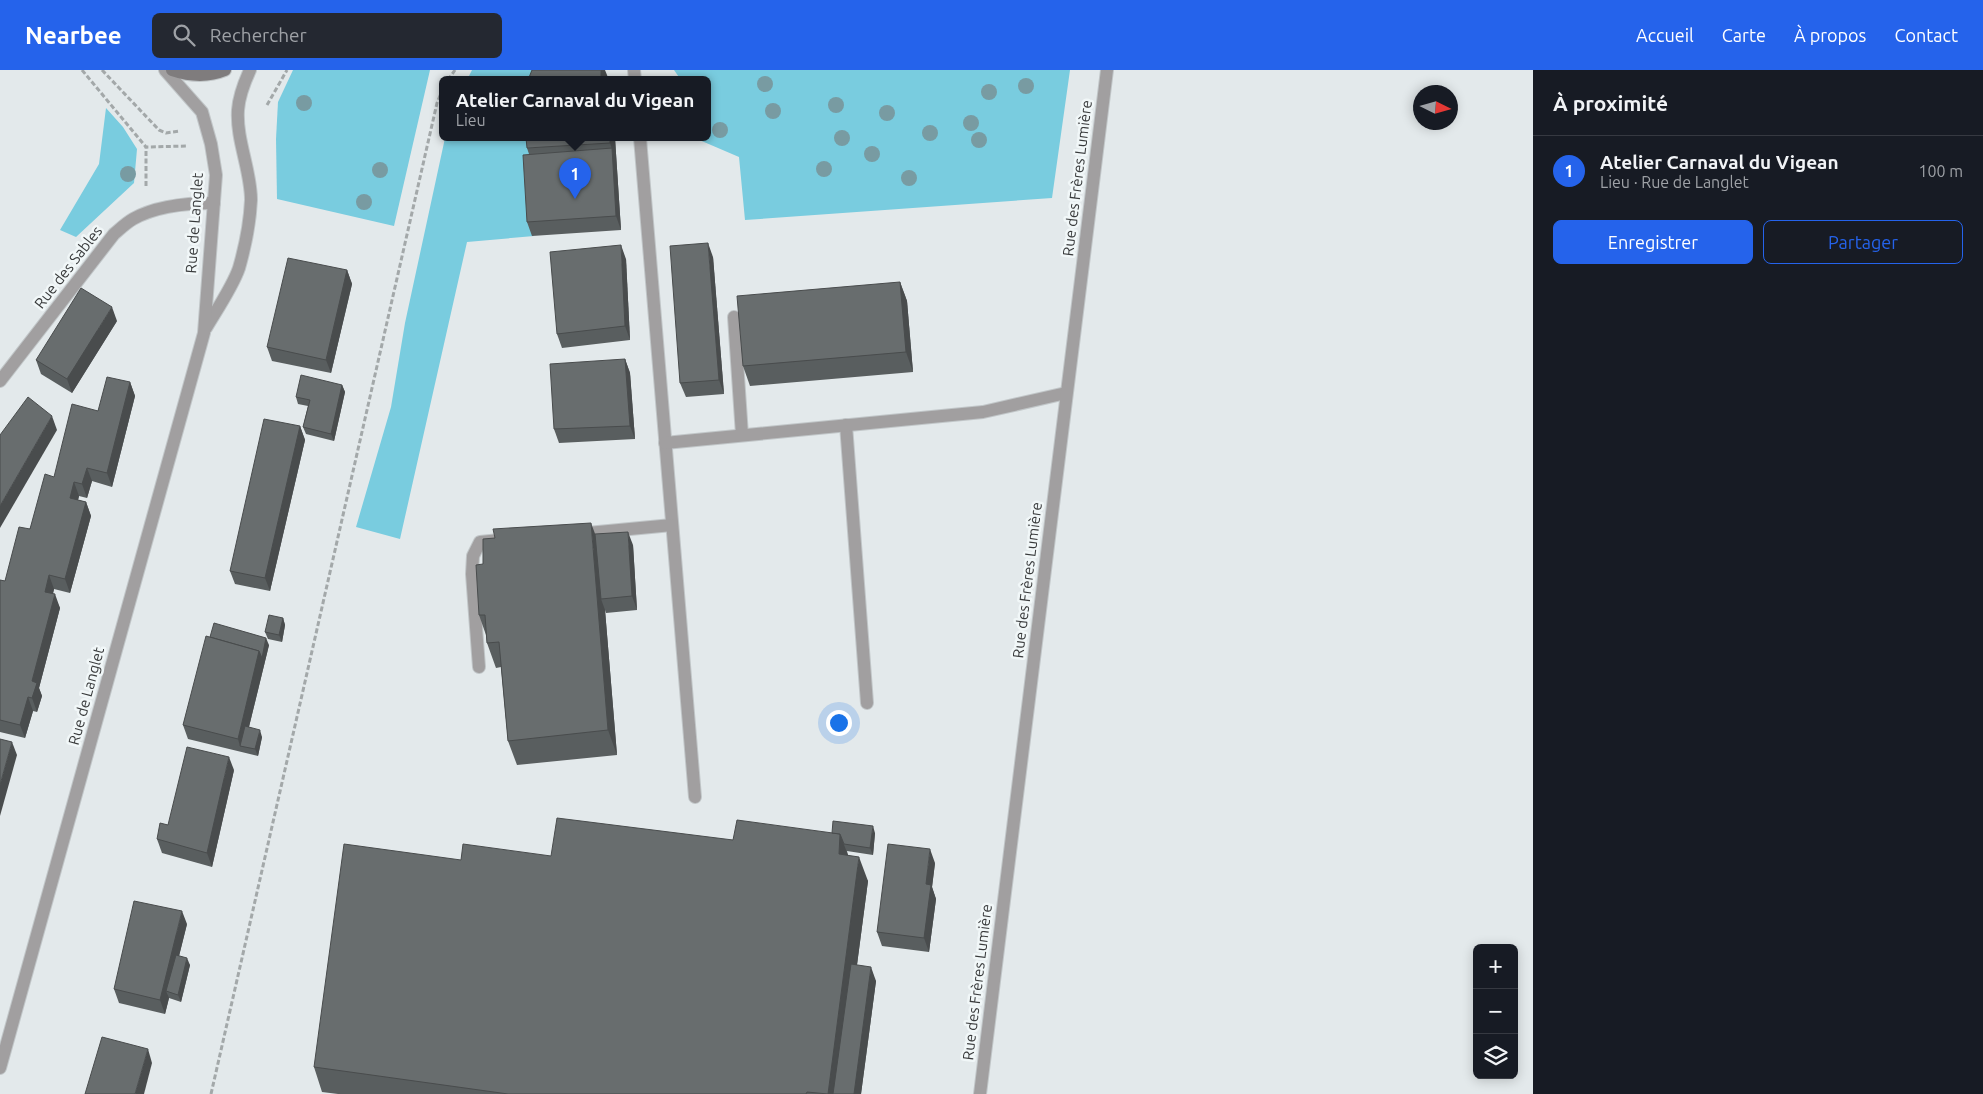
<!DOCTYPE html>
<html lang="fr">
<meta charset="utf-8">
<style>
body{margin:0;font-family:Ubuntu,sans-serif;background:#242831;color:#f1f3f6}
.controls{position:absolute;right:15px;bottom:15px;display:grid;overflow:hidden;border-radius:8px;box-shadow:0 2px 12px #0003}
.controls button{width:45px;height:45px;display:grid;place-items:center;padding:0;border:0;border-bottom:1px solid #363941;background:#171b24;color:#f1f3f6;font:25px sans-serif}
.compass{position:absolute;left:1413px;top:15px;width:45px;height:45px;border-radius:50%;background:#171b24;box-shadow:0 2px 12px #0003;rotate:95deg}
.you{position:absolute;left:838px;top:652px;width:18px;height:18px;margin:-12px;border:4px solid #fff;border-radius:50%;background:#1a73e8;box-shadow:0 0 0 8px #1a73e833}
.badge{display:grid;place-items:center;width:32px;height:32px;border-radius:50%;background:#2563eb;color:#fff;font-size:16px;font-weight:700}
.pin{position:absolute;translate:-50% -41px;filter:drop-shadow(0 1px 2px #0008)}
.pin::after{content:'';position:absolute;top:26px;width:18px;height:15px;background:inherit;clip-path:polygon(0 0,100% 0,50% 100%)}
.popup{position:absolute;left:439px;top:6px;width:272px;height:65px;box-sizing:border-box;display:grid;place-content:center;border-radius:8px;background:#171b24;filter:drop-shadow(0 1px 4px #0005);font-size:16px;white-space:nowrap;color:#9ea1a6}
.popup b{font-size:19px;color:#f1f3f6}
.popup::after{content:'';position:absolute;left:50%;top:100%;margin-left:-10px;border:10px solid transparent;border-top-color:#171b24}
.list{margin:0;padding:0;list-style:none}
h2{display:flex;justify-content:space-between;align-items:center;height:65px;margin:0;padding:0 20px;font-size:21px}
h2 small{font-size:16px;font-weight:400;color:#9ea1a6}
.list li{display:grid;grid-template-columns:32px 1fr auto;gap:15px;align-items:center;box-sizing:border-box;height:70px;padding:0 20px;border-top:1px solid #363941}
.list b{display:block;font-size:19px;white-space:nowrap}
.list p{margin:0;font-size:16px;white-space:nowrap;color:#9ea1a6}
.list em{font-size:16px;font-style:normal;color:#9ea1a6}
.actions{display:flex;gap:10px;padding:15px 20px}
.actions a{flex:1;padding:11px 0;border:1px solid #2563eb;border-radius:8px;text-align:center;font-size:18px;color:#2563eb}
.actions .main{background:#2563eb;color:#fff}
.icon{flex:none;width:28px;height:28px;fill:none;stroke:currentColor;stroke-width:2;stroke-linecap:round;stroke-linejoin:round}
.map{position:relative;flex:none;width:1533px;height:1024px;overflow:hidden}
header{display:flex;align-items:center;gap:30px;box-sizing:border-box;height:70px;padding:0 25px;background:#2563eb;color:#fff}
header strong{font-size:24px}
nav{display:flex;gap:28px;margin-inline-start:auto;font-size:18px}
.search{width:350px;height:45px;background:#242831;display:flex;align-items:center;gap:12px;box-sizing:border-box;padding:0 18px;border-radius:8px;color:#9ea1a6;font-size:19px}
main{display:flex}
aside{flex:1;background:#171b24}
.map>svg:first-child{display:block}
</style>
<header>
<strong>Nearbee</strong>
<div class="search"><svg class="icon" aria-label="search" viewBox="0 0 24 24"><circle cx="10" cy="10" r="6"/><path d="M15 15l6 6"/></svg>Rechercher</div>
<nav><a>Accueil</a><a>Carte</a><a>À propos</a><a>Contact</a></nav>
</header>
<main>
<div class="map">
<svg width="1533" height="1024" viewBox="0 0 1533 1024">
<rect width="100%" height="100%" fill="#e3e9eb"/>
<g fill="#79ccdf">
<polygon points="293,0 430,0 394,156 277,129 276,69 278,32"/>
<polygon points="472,0 545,0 542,10 467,10"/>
<polygon points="674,0 1070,0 1052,128 745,150 739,87 697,69 708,68 708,10 681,10"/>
<polygon points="106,38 123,57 137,79 134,113 76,167 60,160 99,94"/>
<polygon points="445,68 532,68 532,165 534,166 467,172 400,469 356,457 391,337 405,253"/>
</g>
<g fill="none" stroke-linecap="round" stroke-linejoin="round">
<g stroke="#c1c6c8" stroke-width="14">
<g id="service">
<polyline points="634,0 635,10"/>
<polyline points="640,68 695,727"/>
<polyline points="734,247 742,365"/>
<polyline points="846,355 867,633"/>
<polyline points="665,373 983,342 1066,323"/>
<polyline points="577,464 672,455"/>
<polyline points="479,597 472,504 473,486 480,472 500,470"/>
</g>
</g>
<g stroke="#c1c6c8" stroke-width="14">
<g id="minor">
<path d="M0,311L114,164C120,159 126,153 133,149C156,136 188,133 214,133"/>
<polyline points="980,1024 1107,0"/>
</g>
</g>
<g stroke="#c1c6c8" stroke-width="14">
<g id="tertiary">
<path d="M206,258C216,241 233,216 239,198C245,177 250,152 251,130C251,100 236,70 238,40C239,26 244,13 250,0"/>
<polyline points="0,998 204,263 216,105 211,74 202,42 165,0"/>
</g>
</g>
<g stroke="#c1c6c8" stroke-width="14">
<path id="secondary" d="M172,0C190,6 208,7 225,0"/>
</g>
<g stroke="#a3a8a9" stroke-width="3" stroke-dasharray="5 2.5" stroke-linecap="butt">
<polyline points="82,0 146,77 186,76"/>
<polyline points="102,0 159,60 166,63 180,61"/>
<polyline points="448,10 455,0"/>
<polyline points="267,35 287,0"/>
<polyline points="146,116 146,77"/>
<polyline points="211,1024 437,33 442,21"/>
</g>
<use href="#service" stroke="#a19fa0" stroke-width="12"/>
<use href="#minor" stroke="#a19fa0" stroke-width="12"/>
<use href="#tertiary" stroke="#a19fa0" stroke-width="12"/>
<use href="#secondary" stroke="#7f7c7d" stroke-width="12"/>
</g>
<g fill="#789ba2">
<circle cx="765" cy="14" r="8"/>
<circle cx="1026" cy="16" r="8"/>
<circle cx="989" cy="22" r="8"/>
<circle cx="304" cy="33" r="8"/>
<circle cx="836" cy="35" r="8"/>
<circle cx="773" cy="41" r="8"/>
<circle cx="887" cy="43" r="8"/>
<circle cx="971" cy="53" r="8"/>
<circle cx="720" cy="60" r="8"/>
<circle cx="930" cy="63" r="8"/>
<circle cx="842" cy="68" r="8"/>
<circle cx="979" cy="70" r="8"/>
<circle cx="872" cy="84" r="8"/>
<circle cx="824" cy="99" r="8"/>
<circle cx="380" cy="100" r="8"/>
<circle cx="128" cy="104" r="8"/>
<circle cx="909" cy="108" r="8"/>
<circle cx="364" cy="132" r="8"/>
</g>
<g fill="#595e5f">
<polygon points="615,68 621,160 532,166 527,152 529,84 527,78"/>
<polygon points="713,187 724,324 686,327 680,313"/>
<polygon points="626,189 630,270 562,278 557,264"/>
<polygon points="347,200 352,214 331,303 272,291 267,277"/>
<polygon points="900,212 907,231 913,302 750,316 743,296"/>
<polygon points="117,251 72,323 41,304 36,290"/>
<polygon points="625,289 630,303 635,369 559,373 554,359"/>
<polygon points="130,312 135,326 112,417 92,411 87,428 79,426 78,430 86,432 91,446 70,523 54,519 53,524 60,538 39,618 42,626 37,642 33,641 25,668 0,662 0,510 5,511 54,407 98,341"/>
<polygon points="342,315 345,322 334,371 306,364 303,357 308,336 298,334 296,327"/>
<polygon points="300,356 305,370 270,521 235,514 230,501"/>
<polygon points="633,475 637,540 606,543 605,540 617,685 517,695 508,671 501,597 496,598 487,573 486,565 479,545 483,494"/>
<polygon points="283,548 285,555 282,572 268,569 265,562"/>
<polygon points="210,567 269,575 249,657 262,667 258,686 188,669 183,655"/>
<polygon points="234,700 212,797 162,783 157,769 168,755"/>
<polygon points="832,763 875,763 873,785 847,781 848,785 868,811 857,895 876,911 861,1024 338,1024 322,1022 314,997 461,790 551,786 733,770"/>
<polygon points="935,793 932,817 936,829 929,882 882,876 877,862"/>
<polygon points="187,854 179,886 190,895 181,932 169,928 165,944 119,933 114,919"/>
</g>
<g fill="#494c4d">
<polygon points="601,0 605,0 609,10 598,10"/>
<polygon points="610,68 615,68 621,160 616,146 612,79 610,73"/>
<polygon points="708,173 713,187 724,324 719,310"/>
<polygon points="621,175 626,189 630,270 625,256"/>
<polygon points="347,200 352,214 331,303 326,290"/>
<polygon points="900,212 907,231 913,302 906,282"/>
<polygon points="112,237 117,251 72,323 67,309"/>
<polygon points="625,289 630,303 635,369 630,356"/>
<polygon points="130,312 135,326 112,417 107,403"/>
<polygon points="342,315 345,322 334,371 331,364"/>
<polygon points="52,346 57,360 0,458 0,436"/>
<polygon points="300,356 305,370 270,521 265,508"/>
<polygon points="87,398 92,411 87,428 82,414"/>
<polygon points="74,412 79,426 75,442 70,428"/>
<polygon points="86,432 91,446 70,523 65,509"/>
<polygon points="591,453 600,477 601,529 605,540 617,685 608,660"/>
<polygon points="628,462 633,475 637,540 632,526"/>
<polygon points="49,505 54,519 50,535 45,522"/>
<polygon points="55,524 60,538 39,618 42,626 37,642 32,628 32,611"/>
<polygon points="283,548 285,555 282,572 279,565"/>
<polygon points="266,568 269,575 244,677 240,676 238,669 259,581"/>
<polygon points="28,627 33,641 25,668 20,655"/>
<polygon points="260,660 262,667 258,686 255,679"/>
<polygon points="12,672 17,685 0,746 0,715"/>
<polygon points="229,687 234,700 212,797 207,783"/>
<polygon points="873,756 875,763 873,785 870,778"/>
<polygon points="840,764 849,788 839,784"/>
<polygon points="930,779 935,793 932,817 936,829 929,882 924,868 926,814"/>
<polygon points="859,787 868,811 840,1024 828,1024"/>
<polygon points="182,841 187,854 170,922 166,921 169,928 165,944 160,930"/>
<polygon points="187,888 190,895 181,932 178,925"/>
<polygon points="871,897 876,911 861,1024 854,1024"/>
<polygon points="148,979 152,993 144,1024 135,1024"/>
</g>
<g fill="#686d6e" stroke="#494c4d">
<polygon points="532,0 601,0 601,6 598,10 528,10"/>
<polygon points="526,68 610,68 610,73 527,78"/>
<polygon points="612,78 616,146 527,152 523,85"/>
<polygon points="708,173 719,310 680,313 670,176"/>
<polygon points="621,175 625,256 557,264 550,182"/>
<polygon points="288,188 347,200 326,290 267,277"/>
<polygon points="900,212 906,282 743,296 737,226"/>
<polygon points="81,218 112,237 67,309 36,290"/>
<polygon points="625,289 630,356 554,359 550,294"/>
<polygon points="301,305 342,315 331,364 303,357 310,330 296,327"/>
<polygon points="107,307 130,312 107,403 87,398 82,414 74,412 70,428 86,432 65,509 49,505 45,522 55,524 32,611 37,613 32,628 28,627 20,655 0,650 0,510 5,511 19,457 30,459 45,404 54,407 72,334 98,341"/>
<polygon points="28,327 52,346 0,436 0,365"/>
<polygon points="264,349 300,356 265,508 230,501"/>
<polygon points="591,453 608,660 508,671 499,572 487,573 485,545 479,545 476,495 483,494 483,469 495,468 493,459"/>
<polygon points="628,462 632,526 601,529 595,464"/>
<polygon points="269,545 283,548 279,565 265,562"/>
<polygon points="214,553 266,568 262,588 259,581 210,567"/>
<polygon points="206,566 259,581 238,669 183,655"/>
<polygon points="245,656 260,660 255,679 240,676"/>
<polygon points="0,669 12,672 0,715"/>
<polygon points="187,677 229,687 207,783 157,769 160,753 168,755"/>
<polygon points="557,748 733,770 737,750 840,764 839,784 859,787 828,1024 807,1022 806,1024 508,1024 314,997 344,774 461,790 463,774 551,786"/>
<polygon points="833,751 873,756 870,778 844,774 840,764 832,763"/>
<polygon points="888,774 930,779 926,814 931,815 924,868 877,862"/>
<polygon points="134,831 182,841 160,930 114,919"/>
<polygon points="176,885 187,888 178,925 166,921"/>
<polygon points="851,894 871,897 854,1024 833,1024"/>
<polygon points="102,967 148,979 135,1024 85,1024"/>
</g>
<g text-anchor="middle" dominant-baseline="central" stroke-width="5" stroke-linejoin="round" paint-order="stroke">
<g font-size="15" fill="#383a3b" stroke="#f1f7f8">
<text transform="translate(1077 108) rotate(-83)">Rue des Frères Lumière</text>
<text transform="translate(194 153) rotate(-86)">Rue de Langlet</text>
<text transform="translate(68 197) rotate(-52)">Rue des Sables</text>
<text transform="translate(1027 510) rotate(-83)">Rue des Frères Lumière</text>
<text transform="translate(86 626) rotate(-75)">Rue de Langlet</text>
<text transform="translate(977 912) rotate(-83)">Rue des Frères Lumière</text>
</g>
</g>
</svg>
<div class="controls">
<button>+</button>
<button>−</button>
<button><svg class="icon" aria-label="layers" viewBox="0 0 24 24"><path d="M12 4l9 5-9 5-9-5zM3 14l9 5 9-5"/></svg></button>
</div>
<svg class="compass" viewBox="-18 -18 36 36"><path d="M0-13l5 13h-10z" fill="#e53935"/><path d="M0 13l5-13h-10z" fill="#9ea1a6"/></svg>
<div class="you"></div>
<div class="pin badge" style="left:575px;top:129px">1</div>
<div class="popup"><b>Atelier Carnaval du Vigean</b>Lieu</div>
</div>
<aside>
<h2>À proximité<small></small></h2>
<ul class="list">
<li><span class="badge">1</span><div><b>Atelier Carnaval du Vigean</b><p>Lieu · Rue de Langlet</p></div><em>100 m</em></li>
</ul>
<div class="actions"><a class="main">Enregistrer</a><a>Partager</a></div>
</aside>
</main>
